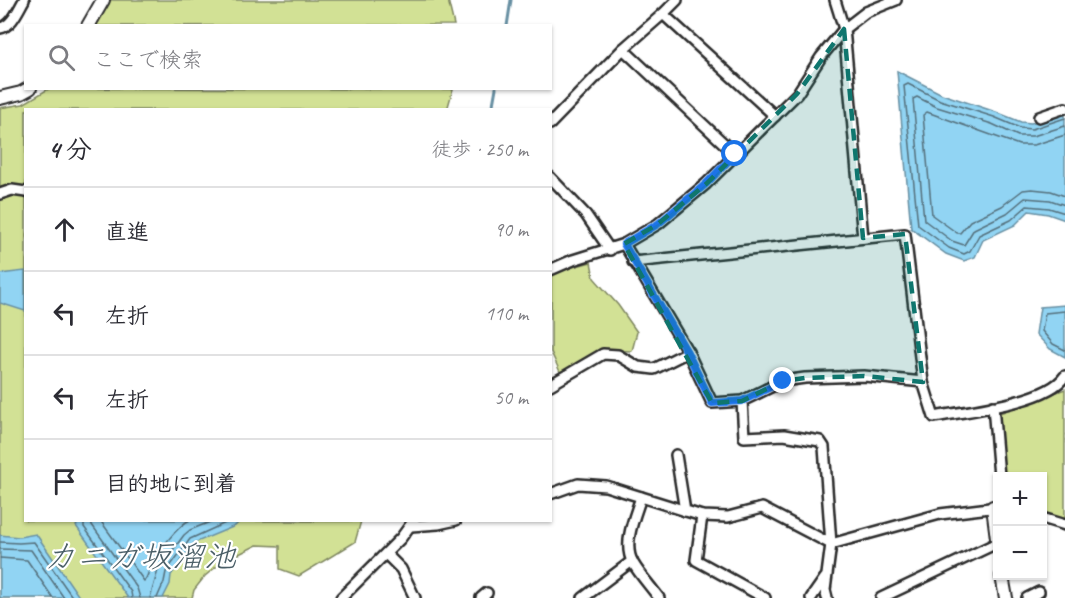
<!DOCTYPE html>
<html lang="ja">
<meta charset="utf-8">
<style>
body{margin:0;font-family:Caveat,"Klee One",sans-serif;background:#f2f2f3;color:#2b2b33}
.controls{position:absolute;right:18px;bottom:18px;display:grid;overflow:hidden;border-radius:0px;box-shadow:0 2px 4px #0004}
.controls button{width:54px;height:54px;display:grid;place-items:center;padding:0;border:0;border-bottom:2px solid #e1e1e2;background:#fff;color:#2b2b33;font:30px sans-serif}
.stop{position:absolute;width:18px;height:18px;margin:-14px;border:4px solid #1a73e8;border-radius:50%;background:#fff}
.stop.end{background:#1a73e8;border-color:#fff;box-shadow:0 2px 6px #0008}
.list{margin:0;padding:0;list-style:none}
h2{display:flex;justify-content:space-between;align-items:center;height:78px;margin:0;padding:0 24px;font-size:26px}
h2 small{font-size:20px;font-weight:400;color:#7c7c81}
.list li{display:grid;grid-template-columns:39px 1fr auto;gap:18px;align-items:center;box-sizing:border-box;height:84px;padding:0 24px;border-top:2px solid #e1e1e2}
.list b{display:block;font-size:22px;white-space:nowrap}
.list em{font-size:20px;font-style:normal;color:#7c7c81}
.icon{flex:none;width:33px;height:33px;fill:none;stroke:currentColor;stroke-width:2;stroke-linecap:round;stroke-linejoin:round}
.map{position:relative;flex:none;width:1065px;height:598px;overflow:hidden}
.search{position:absolute;background:#fff;box-shadow:0 2px 4px #0004;left:24px;top:24px;width:528px;height:66px;display:flex;align-items:center;gap:15px;box-sizing:border-box;padding:0 21px;border-radius:0px;color:#7c7c81;font-size:22px}
.panel{position:absolute;background:#fff;box-shadow:0 2px 4px #0004;left:24px;top:108px;width:528px;height:414px;border-radius:0px}
.map>svg:first-child{display:block}
</style>
<div class="map">
<svg width="1065" height="598" viewBox="0 0 1065 598">
<rect width="100%" height="100%" fill="#fff"/>
<filter id="ink" filterUnits="userSpaceOnUse"><feTurbulence type="fractalNoise" baseFrequency=".0167" numOctaves="2"/><feDisplacementMap in="SourceGraphic" scale="12" xChannelSelector="R" yChannelSelector="G"/><feConvolveMatrix kernelMatrix="1 2 1 2 8 2 1 2 1" color-interpolation-filters="sRGB"/></filter>
<g filter="url(#ink)">
<g fill="#d2e195" stroke="#7e8660" stroke-width="1.5">
<polygon points="109,0 448,0 454,25 95,26"/>
<polygon points="50,88 453,89 447,110 26,110 26,520 361,521 355,542 299,576 280,569 280,546 257,545 221,563 205,576 194,590 192,598 0,598 0,108 23,104"/>
<polygon points="591,262 594,278 618,305 637,332 632,351 604,350 584,359 561,374 551,352 551,266 573,267"/>
<polygon points="1065,389 1065,521 1043,513 1042,476 1003,476 997,414"/>
</g>
<g fill="#91d4f3" stroke="#6890a3" stroke-width="1.5">
<polygon points="897,71 942,94 996,112 1021,122 1031,123 1065,112 1065,220 1048,214 1029,211 1015,225 983,240 975,257 964,261 946,254 911,228"/>
<polygon points="25,271 25,311 0,303 0,274"/>
<polygon points="1065,305 1065,357 1050,349 1036,334 1040,307"/>
<polygon points="80,520 240,520 240,521 235,526 194,543 171,575 170,584 163,598 128,598 76,526"/>
<polygon points="36,534 80,598 0,598 0,535 19,537"/>
</g>
<g fill="none" stroke-linecap="round" stroke-linejoin="round">
<g stroke="#546f7b" stroke-width="1.5">
<polyline points="1065,118 1032,129 1020,128 994,117 940,100 908,84 904,86 918,225 949,248 964,254 970,251 979,235 1011,220 1027,206 1049,208 1065,213"/>
<polyline points="1065,126 1033,136 1018,136 992,124 937,107 917,97 913,99 924,220 952,241 964,245 974,229 1007,213 1025,198 1050,200 1065,205"/>
<polyline points="1065,135 1034,145 1019,145 927,112 923,115 932,215 957,233 960,233 970,221 1002,206 1023,190 1032,189 1051,191 1065,196"/>
<polyline points="1065,311 1045,313 1042,331 1053,344 1065,350"/>
<polyline points="84,520 84,527 131,592 132,598"/>
<polyline points="91,520 92,525 137,588 140,598"/>
<path d="M100,520L144,581C149,576 148,570 151,564C158,552 178,525 190,520"/>
<polyline points="0,542 19,543 34,542 73,598"/>
<polyline points="0,549 31,550 64,598"/>
<polyline points="0,558 27,560 53,598"/>
<polyline points="150,598 158,570 184,535 190,530 215,520"/>
<polyline points="157,598 164,582 166,572 190,539 232,520"/>
</g>
<g stroke="#6890a3" stroke-width="3">
<polyline points="507,26 511,0"/>
<polyline points="492,110 496,88"/>
</g>
<g stroke="#2b2b2b" stroke-width="14">
<g id="minor">
<polyline points="835,0 844,29 863,238"/>
<polyline points="663,14 775,116"/>
<path d="M0,28C12,26 18,10 24,0"/>
<polyline points="623,49 735,154"/>
<polyline points="1039,117 1065,108"/>
<polyline points="550,124 623,49 663,14 677,0"/>
<polyline points="550,177 586,215 610,250"/>
<polyline points="0,194 12,190 26,192"/>
<polyline points="624,244 688,352 712,403 742,401 783,381 805,378 864,376 923,382"/>
<path d="M633,262L905,234L923,382L934,417C966,411 1047,403 1065,376"/>
<polyline points="550,270 573,260 624,244 658,224 706,184 797,94 821,57 844,29 866,12 896,0"/>
<polyline points="550,385 603,354 618,355 638,367 654,369 688,352"/>
<polyline points="742,401 744,437 784,435 820,441 824,447 831,544 825,590 827,598"/>
<polyline points="993,406 999,476"/>
<polyline points="676,455 685,511"/>
<polyline points="550,494 578,484 606,486 702,516 728,517 762,508 831,544 940,514 998,507"/>
<path d="M641,497C635,516 622,544 633,563C640,575 651,587 659,598"/>
<polyline points="702,516 696,560 765,598"/>
<polyline points="1042,518 1065,525"/>
<polyline points="411,526 438,524 456,520"/>
<polyline points="386,554 401,569 415,598"/>
<polyline points="341,598 401,538 414,520"/>
<polyline points="481,598 487,593"/>
<polyline points="583,598 632,561"/>
<polyline points="811,598 825,578"/>
<polyline points="881,598 997,543"/>
<polyline points="1027,598 1039,592"/>
</g>
</g>
<g stroke="#2b2b2b" stroke-width="16">
<g id="tertiary">
<polyline points="88,26 103,0"/>
<polyline points="0,98 21,93 30,88"/>
<polyline points="993,507 998,546"/>
<polyline points="1002,576 1006,598"/>
</g>
</g>
<use href="#minor" stroke="#fff" stroke-width="9"/>
<use href="#tertiary" stroke="#fff" stroke-width="12"/>
</g>
</g>
<g fill="none" stroke-linecap="round" stroke-linejoin="round" filter="url(#ink)">
<polyline stroke="#1a73e8" stroke-width="8" points="735,154 706,184 658,224 624,244 687,352 712,403 742,401 783,381"/>
</g>
<path fill="#0f766e" fill-opacity="0.2" stroke="#0f766e" stroke-width="4.5" stroke-dasharray="12 8" stroke-linejoin="round" d="M844,29L863,238L905,234L923,382L864,376L805,378L783,381L742,401L712,403L624,244L658,224L706,184L797,94Z"/>
<g text-anchor="middle" dominant-baseline="central" stroke-width="4.5" stroke-linejoin="round" paint-order="stroke">
<g font-size="32" font-style="italic" fill="#4a5e67" stroke="#fff">
<text x="140" y="556">カニガ坂溜池</text>
</g>
</g>
</svg>
<div class="controls">
<button>+</button>
<button>−</button>
</div>
<div class="stop" style="left:735px;top:154px"></div>
<div class="stop end" style="left:783px;top:381px"></div>
<div class="search"><svg class="icon" aria-label="search" viewBox="0 0 24 24"><circle cx="10" cy="10" r="6"/><path d="M15 15l6 6"/></svg>ここで検索</div>
<section class="panel">
<h2>4 分<small>徒歩 · 250 m</small></h2>
<ul class="list">
<li><svg class="icon" aria-label="ahead" viewBox="0 0 24 24"><path d="M12 20V5M6 11l6-6 6 6"/></svg><div><b>直進</b></div><em>90 m</em></li>
<li><svg class="icon" aria-label="left" viewBox="0 0 24 24"><path d="M17 20v-9H6M10 6l-5 5 5 5"/></svg><div><b>左折</b></div><em>110 m</em></li>
<li><svg class="icon" aria-label="left" viewBox="0 0 24 24"><path d="M17 20v-9H6M10 6l-5 5 5 5"/></svg><div><b>左折</b></div><em>50 m</em></li>
<li><svg class="icon" aria-label="arrive" viewBox="0 0 24 24"><path d="M6 21V4h12l-3 4 3 4H6"/></svg><div><b>目的地に到着</b></div></li>
</ul>
</section>
</div>
